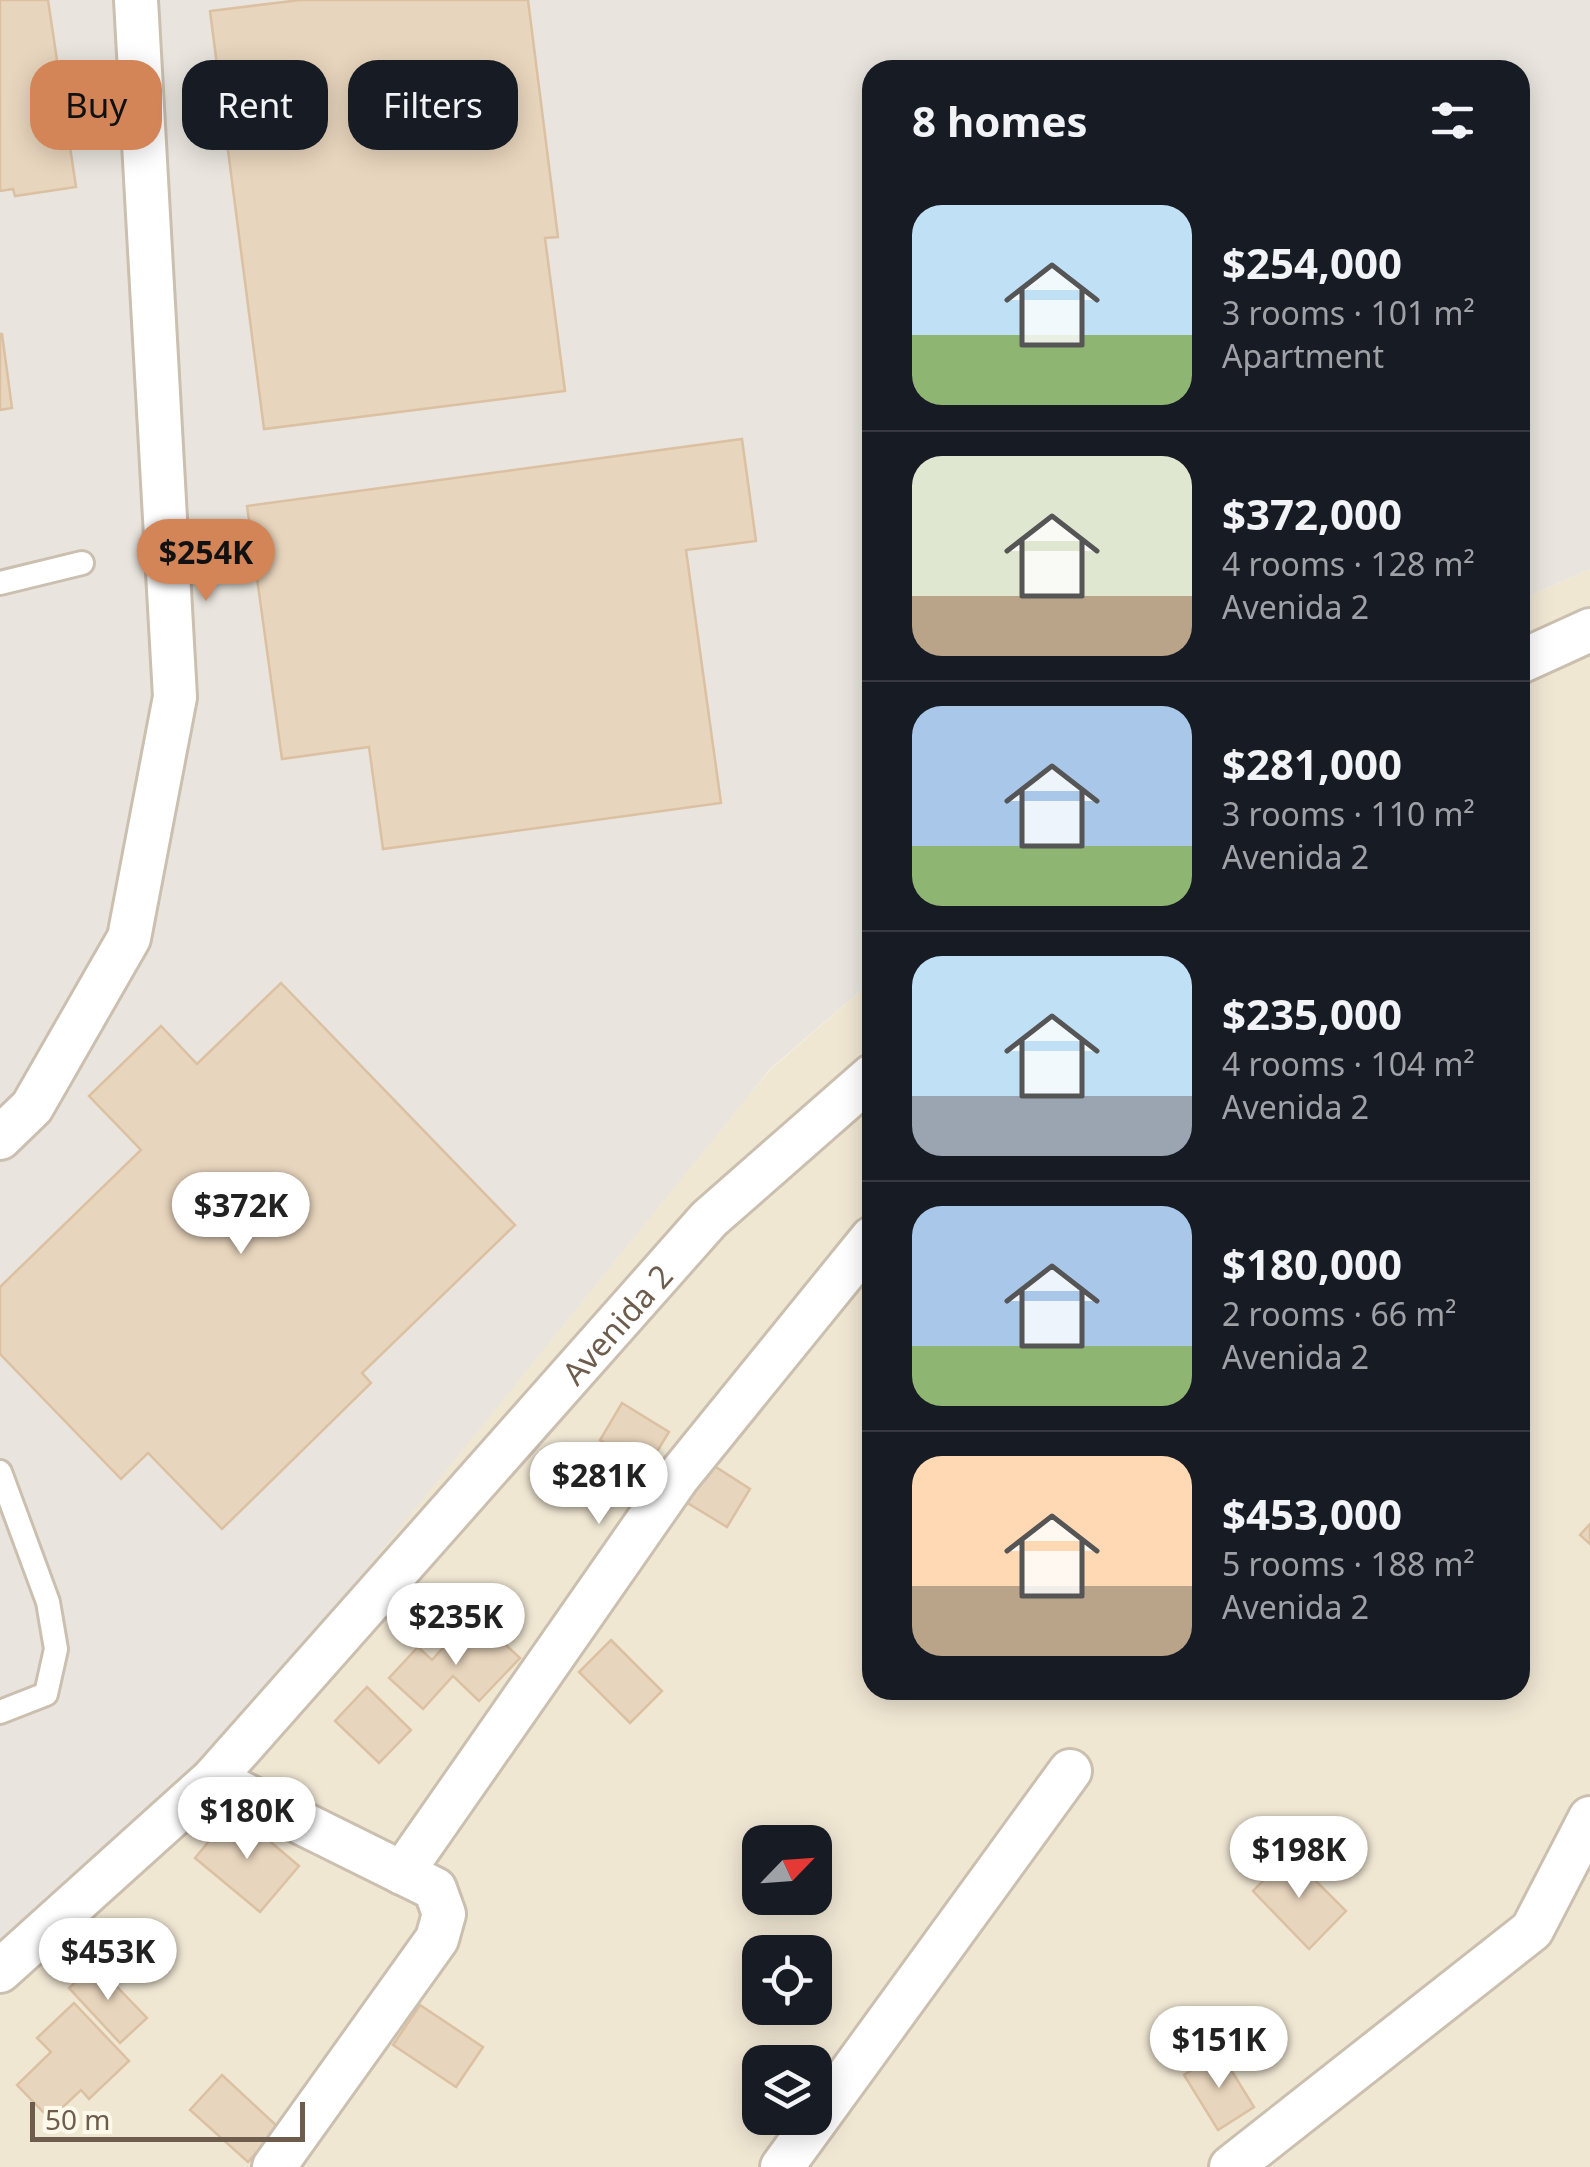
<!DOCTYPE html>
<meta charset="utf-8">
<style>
:root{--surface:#171b24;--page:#242831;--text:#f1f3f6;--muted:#9ea1a6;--line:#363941;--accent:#d48558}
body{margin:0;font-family:"Noto Sans",sans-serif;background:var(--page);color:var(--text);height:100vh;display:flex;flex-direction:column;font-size:38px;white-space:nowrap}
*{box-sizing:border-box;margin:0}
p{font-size:32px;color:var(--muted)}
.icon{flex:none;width:55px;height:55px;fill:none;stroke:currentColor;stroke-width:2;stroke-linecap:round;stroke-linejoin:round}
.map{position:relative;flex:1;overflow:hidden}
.details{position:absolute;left:862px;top:60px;width:668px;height:1640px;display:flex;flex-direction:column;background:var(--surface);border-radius:30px;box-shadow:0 5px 25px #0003}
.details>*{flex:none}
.hud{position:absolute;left:30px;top:60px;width:682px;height:90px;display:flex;gap:20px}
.needle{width:65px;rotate:65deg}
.tools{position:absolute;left:742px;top:1825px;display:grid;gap:20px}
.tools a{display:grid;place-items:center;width:90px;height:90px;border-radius:20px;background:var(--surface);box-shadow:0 5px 25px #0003;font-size:50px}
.scale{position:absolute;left:30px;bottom:25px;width:275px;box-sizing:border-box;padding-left:10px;border:5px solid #6e5d4d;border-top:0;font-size:28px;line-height:35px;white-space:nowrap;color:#6e5d4d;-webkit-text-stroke:8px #fcf8ea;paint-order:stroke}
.price{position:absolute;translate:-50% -85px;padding:0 22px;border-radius:35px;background:#fff;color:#222;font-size:32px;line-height:65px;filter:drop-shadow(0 2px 5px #0008)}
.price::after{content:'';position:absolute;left:50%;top:60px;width:30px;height:22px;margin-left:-15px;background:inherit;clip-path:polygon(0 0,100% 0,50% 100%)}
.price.on{background:var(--accent);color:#111}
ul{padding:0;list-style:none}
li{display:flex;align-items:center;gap:30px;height:250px;padding:0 50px}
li+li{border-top:2px solid var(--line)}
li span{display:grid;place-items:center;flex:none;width:280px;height:200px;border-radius:30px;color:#555}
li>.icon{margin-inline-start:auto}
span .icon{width:120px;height:120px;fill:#fffc;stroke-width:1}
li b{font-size:42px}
h2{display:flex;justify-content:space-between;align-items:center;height:120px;padding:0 50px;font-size:42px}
.chip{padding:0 35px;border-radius:30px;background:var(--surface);box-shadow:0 5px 25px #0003;font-size:35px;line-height:90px}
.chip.on{background:var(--accent);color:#111}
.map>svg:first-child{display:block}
.residential{fill:#f0e7d3;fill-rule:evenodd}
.industrial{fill:#e9e5de}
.building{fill:#e8d5bd;stroke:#dbc0a2;stroke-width:2.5}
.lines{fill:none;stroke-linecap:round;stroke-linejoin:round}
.service-casing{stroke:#cbbfaf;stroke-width:28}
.minor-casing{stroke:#cbbfaf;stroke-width:48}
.service{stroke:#fff;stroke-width:22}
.minor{stroke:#fff;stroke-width:42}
.labels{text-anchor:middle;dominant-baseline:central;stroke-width:8;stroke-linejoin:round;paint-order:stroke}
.street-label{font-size:32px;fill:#6e5d4d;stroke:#fcf8ea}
</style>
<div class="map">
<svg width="1590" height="2167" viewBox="0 0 1590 2167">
<rect width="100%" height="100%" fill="#f9f4e4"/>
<path class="residential" d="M1590 569V2167H0V1976L771 1069 872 981V1690H1520V600ZM760 1842H815V1898H760ZM760 1952H815V2008H760ZM760 2062H815V2118H760Z"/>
<polygon class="industrial" points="0,0 1590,0 1590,569 1520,600 1520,70 872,70 872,981 770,1069 144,1845 0,1976"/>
<g class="building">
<polygon points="0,0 48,0 76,187 15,196 13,189 0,191"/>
<polygon points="300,0 528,0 558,237 545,238 565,391 264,429 210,11"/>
<polygon points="0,334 2,334 12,408 0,410"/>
<polygon points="742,439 756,541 686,550 721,803 383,849 369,747 282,759 247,506"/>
<polygon points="281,983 515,1225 362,1373 371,1383 222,1529 148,1453 121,1479 0,1354 0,1287 141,1150 89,1096 161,1026 197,1064"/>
<polygon points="622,1403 669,1432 647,1468 600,1440"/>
<polygon points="705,1460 750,1489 727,1527 681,1499"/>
<polygon points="1590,1524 1590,1544 1580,1535"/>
<polygon points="482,1623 520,1658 479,1701 453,1676 423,1709 389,1678 418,1647 432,1660 448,1642 457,1650"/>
<polygon points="611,1640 662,1691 630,1723 579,1672"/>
<polygon points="367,1687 411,1730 379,1763 335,1721"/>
<polygon points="234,1811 299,1866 260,1912 195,1858"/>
<polygon points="1289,1854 1346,1911 1309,1949 1253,1891"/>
<polygon points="95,1964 147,2018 120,2043 69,1988"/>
<polygon points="74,2003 129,2061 89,2099 81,2090 50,2119 17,2085 51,2052 37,2038"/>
<polygon points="420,2005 483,2047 456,2087 393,2045"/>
<polygon points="1220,2052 1254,2107 1218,2130 1184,2075"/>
<polygon points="222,2075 279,2128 248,2162 190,2110"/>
</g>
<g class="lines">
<defs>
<g id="service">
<polyline points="0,583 82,563"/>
<polyline points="0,1472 48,1602 56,1649 46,1694 0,1712"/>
</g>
<g id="minor">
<polyline points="1520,662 1590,630"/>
<polyline points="0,1138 32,1107 129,938 175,697 136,0"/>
<polyline points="213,1779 435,1889 444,1914 437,1939 274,2167"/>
<polyline points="402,1873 678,1477 872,1238"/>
<path id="s1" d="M0 1971 213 1779 709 1219 872 1076"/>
<polyline points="782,2167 1070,1771"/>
<polyline points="1231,2167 1532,1930 1590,1818"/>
</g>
</defs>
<use href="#service" class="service-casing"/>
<use href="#minor" class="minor-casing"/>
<use href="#service" class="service"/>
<use href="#minor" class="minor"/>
</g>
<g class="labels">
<g class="street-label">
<text stroke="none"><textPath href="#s1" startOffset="895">Avenida 2</textPath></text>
</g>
</g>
</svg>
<div class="tools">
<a><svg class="needle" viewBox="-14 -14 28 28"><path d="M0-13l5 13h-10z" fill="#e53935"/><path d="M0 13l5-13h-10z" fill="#9ea1a6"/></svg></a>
<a><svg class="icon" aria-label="locate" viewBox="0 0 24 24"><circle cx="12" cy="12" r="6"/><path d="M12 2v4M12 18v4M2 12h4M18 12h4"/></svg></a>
<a><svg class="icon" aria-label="layers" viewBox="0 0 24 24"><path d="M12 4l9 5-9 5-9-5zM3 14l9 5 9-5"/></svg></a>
</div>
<div class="scale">50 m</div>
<b class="price on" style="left:206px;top:604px">$254K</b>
<b class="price" style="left:241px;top:1257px">$372K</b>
<b class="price" style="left:599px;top:1527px">$281K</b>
<b class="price" style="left:456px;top:1668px">$235K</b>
<b class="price" style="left:247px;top:1862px">$180K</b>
<b class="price" style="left:1299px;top:1901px">$198K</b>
<b class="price" style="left:108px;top:2003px">$453K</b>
<b class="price" style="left:1219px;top:2091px">$151K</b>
<div class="hud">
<a class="chip on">Buy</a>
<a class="chip">Rent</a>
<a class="chip">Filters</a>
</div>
<section class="details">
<h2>8 homes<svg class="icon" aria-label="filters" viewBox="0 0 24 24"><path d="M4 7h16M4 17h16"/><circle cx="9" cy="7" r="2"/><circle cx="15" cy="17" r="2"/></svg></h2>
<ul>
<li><span style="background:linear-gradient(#bfe0f5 65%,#8fb573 0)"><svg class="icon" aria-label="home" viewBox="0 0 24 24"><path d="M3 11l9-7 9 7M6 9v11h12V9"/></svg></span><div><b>$254,000</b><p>3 rooms · 101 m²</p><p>Apartment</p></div></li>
<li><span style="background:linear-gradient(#dfe7d0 70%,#b9a48a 0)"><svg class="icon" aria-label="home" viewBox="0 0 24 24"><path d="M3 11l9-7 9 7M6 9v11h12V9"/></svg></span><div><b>$372,000</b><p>4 rooms · 128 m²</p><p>Avenida 2</p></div></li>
<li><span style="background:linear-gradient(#a9c7e8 70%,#8fb573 0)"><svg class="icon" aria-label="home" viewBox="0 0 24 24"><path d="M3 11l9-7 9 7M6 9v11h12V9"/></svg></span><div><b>$281,000</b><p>3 rooms · 110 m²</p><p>Avenida 2</p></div></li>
<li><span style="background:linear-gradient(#bfe0f5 70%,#9aa5b1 0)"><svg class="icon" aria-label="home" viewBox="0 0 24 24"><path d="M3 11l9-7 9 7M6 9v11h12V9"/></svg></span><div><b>$235,000</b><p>4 rooms · 104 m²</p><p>Avenida 2</p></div></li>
<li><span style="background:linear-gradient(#a9c7e8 70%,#8fb573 0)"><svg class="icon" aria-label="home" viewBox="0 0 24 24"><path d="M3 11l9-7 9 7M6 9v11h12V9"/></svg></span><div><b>$180,000</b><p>2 rooms · 66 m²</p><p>Avenida 2</p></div></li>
<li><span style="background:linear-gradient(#ffd9b3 65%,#b9a48a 0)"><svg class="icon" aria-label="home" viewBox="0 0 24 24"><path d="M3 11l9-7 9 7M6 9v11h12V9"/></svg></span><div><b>$453,000</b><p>5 rooms · 188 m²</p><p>Avenida 2</p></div></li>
</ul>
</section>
</div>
